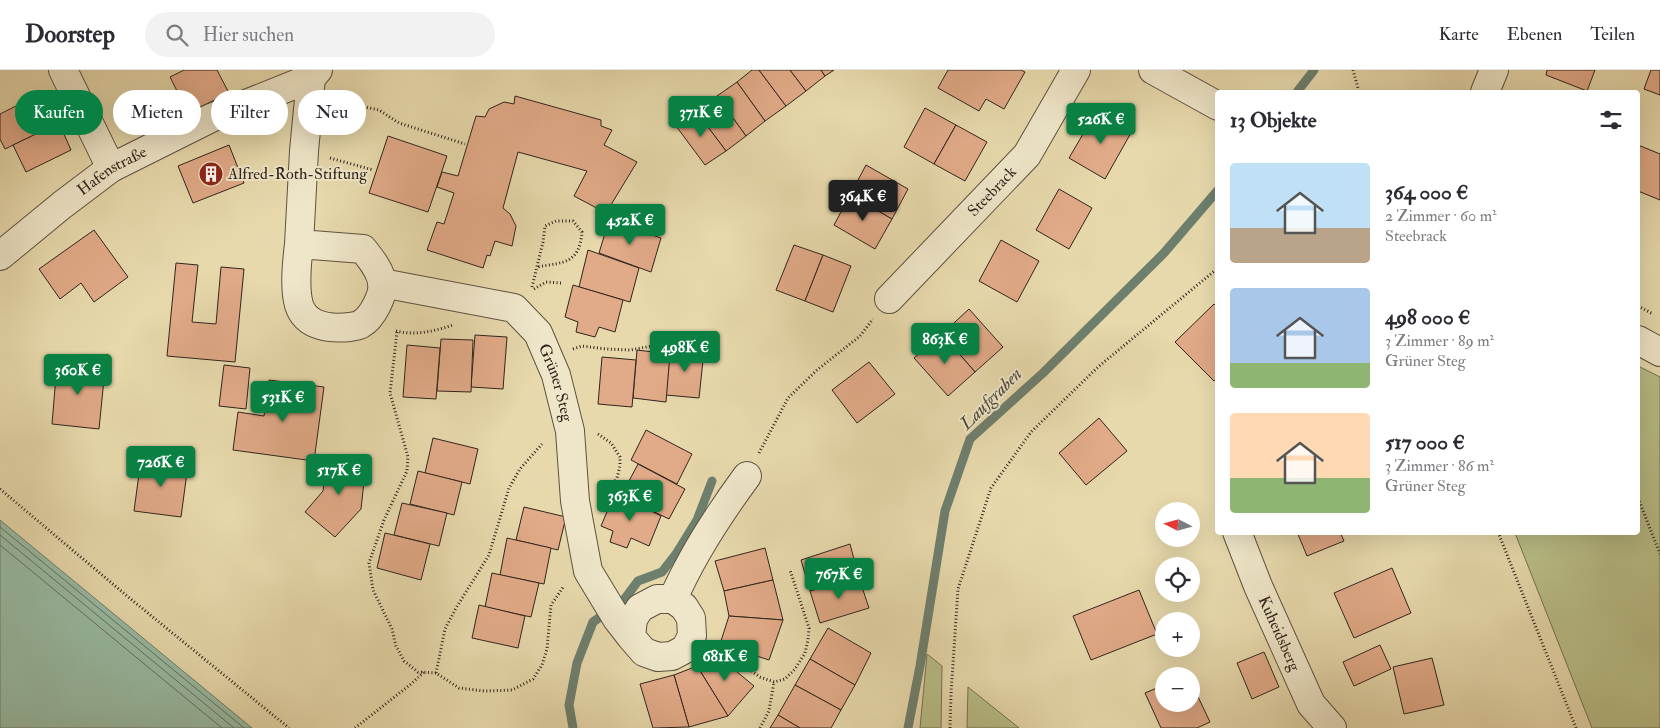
<!DOCTYPE html>
<html lang="de">
<meta charset="utf-8">
<style>
:root{--surface:#fff;--page:#f2f2f3;--text:#2b2b33;--muted:#7c7c81;--line:#e1e1e2;--accent:#0b8043}
body{margin:0;font-family:"IM FELL Double Pica",serif;background:var(--page);color:var(--text);height:100vh;display:flex;flex-direction:column;font-size:19px;white-space:nowrap}
*{box-sizing:border-box;margin:0}
p{font-size:16px;color:var(--muted)}
.icon{flex:none;width:28px;height:28px;fill:none;stroke:currentColor;stroke-width:2;stroke-linecap:round;stroke-linejoin:round}
.map{position:relative;flex:1;overflow:hidden}
.panel{position:absolute;left:1215px;top:20px;width:425px;height:445px;display:flex;flex-direction:column;background:var(--surface);border-radius:5px;box-shadow:0 5px 20px #0002}
.panel>*{flex:none}
.banner{position:absolute;left:15px;top:20px;width:475px;height:45px;display:flex;gap:10px}
.needle{width:32px;rotate:276deg}
.tools{position:absolute;left:1155px;top:432px;display:grid;gap:10px}
.tools a{display:grid;place-items:center;width:45px;height:45px;border-radius:50%;background:var(--surface);box-shadow:0 5px 20px #0002;font-size:25px}
.price{position:absolute;translate:-50% -42px;padding:0 11px;border-radius:5px;background:var(--accent);color:#fff;font-size:16px;line-height:32px;filter:drop-shadow(0 1px 2px #0008)}
.price::after{content:'';position:absolute;left:50%;top:30px;width:15px;height:11px;margin-left:-8px;background:inherit;clip-path:polygon(0 0,100% 0,50% 100%)}
.price.current{background:#222;color:#fff}
ul{padding:0;list-style:none}
li{display:flex;align-items:center;gap:15px;height:125px;padding:0 15px}
li span{display:grid;place-items:center;flex:none;width:140px;height:100px;border-radius:5px;color:#555}
li>.icon{margin-inline-start:auto}
span .icon{width:60px;height:60px;fill:#fffc;stroke-width:1}
li b{font-size:21px}
h2{display:flex;justify-content:space-between;align-items:center;height:60px;padding:0 15px;font-size:21px}
.tag{padding:0 18px;border-radius:22px;background:var(--surface);box-shadow:0 5px 20px #0002;font-size:18px;line-height:45px}
.tag.current{background:var(--accent);color:#fff}
header{display:flex;align-items:center;gap:30px;box-sizing:border-box;height:70px;padding:0 25px;background:var(--surface);border-bottom:1px solid var(--line)}
header strong{font-size:24px}
nav{display:flex;gap:28px;margin-inline-start:auto;font-size:18px}
.search{width:350px;height:45px;background:var(--page);display:flex;align-items:center;gap:12px;box-sizing:border-box;padding:0 18px;border-radius:28px;color:var(--muted);font-size:19px}
.map>svg:first-child{display:block}
.green{fill:#b9be87;stroke:#747252}
.water{fill:#98bba4;stroke:#6e7f6e}
.lines{fill:none;stroke-linecap:round;stroke-linejoin:round}
.shore{stroke:#647060;stroke-width:1}
.stream{stroke:#6e7f6e;stroke-width:9}
.building{fill:#e1aa88;stroke:#30251c}
.minor-casing{stroke:#5e5240;stroke-width:30}
.path{stroke:#30251c;stroke-width:3;stroke-dasharray:1 2.5;stroke-linecap:butt}
.minor{stroke:#efe6c9;stroke-width:28}
.labels{text-anchor:middle;dominant-baseline:central;stroke-width:4;stroke-linejoin:round;paint-order:stroke}
.street-label{font-size:16px;fill:#30251c;stroke:#efe6c9}
.poi-label{font-size:16px;fill:#30251c;stroke:#efe6c9;text-anchor:start}
.water-label{font-size:18px;font-style:italic;fill:#4a4a3e;stroke:#efe6c9}
</style>
<header>
<strong>Doorstep</strong>
<div class="search"><svg class="icon" aria-label="search" viewBox="0 0 24 24"><circle cx="10" cy="10" r="6"/><path d="M15 15l6 6"/></svg>Hier suchen</div>
<nav><a>Karte</a><a>Ebenen</a><a>Teilen</a></nav>
</header>
<div class="map">
<svg width="1660" height="658" viewBox="0 0 1660 658">
<rect width="100%" height="100%" fill="#e7d9ac"/>
<filter id="stains"><feTurbulence type="fractalNoise" baseFrequency=".004" numOctaves="4"/><feColorMatrix values="0 0 0 0 .2 0 0 0 0 .09 0 0 0 0 .02 0 0 0 .5 -.17"/></filter>
<radialGradient id="worn" r=".72"><stop offset=".6" stop-color="#630" stop-opacity="0"/><stop offset="1" stop-color="#630" stop-opacity=".3"/></radialGradient>
<g class="green">
<polygon points="1638,296 1660,307 1660,658 1592,658 1515,463 1638,462"/>
<polygon points="927,584 942,596 941,658 920,658"/>
<polygon points="968,617 1019,658 967,658"/>
</g>
<polygon class="water" points="0,450 252,658 0,658"/>
<g class="lines">
<g class="shore">
<polyline points="0,457 244,658"/>
<polyline points="0,465 234,658"/>
<polyline points="0,475 222,658"/>
</g>
<g class="stream">
<polyline points="1297,22 1314,0"/>
<polyline points="573,658 569,635 577,593 593,552 623,531 638,511 662,502 676,484 697,450 712,411"/>
<polyline points="908,658 920,596 945,441 970,369 1043,303 1164,183 1218,120"/>
</g>
</g>
<g class="building">
<polygon points="184,0 217,0 229,23 188,43 170,7"/>
<polygon points="752,0 759,0 786,36 765,51 737,12"/>
<polygon points="759,0 790,0 806,21 786,36"/>
<polygon points="790,0 821,0 825,6 806,21"/>
<polygon points="821,0 834,0 825,6"/>
<polygon points="948,0 1021,0 1025,2 1004,39 986,29 979,41 938,18"/>
<polygon points="1547,0 1595,0 1587,21 1546,5"/>
<polygon points="1651,0 1660,0 1660,25 1644,19"/>
<polygon points="737,12 765,51 746,66 717,26"/>
<polygon points="515,26 601,50 601,56 612,60 604,75 637,92 606,143 574,126 587,101 518,82 503,138 510,144 516,156 512,176 495,171 490,186 487,185 483,198 427,180 437,152 444,154 454,123 437,117 442,102 458,106 476,46 485,47 489,39 504,32 514,34"/>
<polygon points="717,26 746,66 726,81 696,41"/>
<polygon points="47,29 59,53 5,79 0,69 0,44 24,32 27,39"/>
<polygon points="925,38 956,55 934,94 904,77"/>
<polygon points="1097,40 1132,61 1105,109 1069,88"/>
<polygon points="696,41 726,81 705,95 676,56"/>
<polygon points="59,53 71,80 26,102 13,75"/>
<polygon points="956,55 987,72 965,111 934,94"/>
<polygon points="388,66 447,86 428,142 369,123"/>
<polygon points="229,75 244,113 193,133 178,96"/>
<polygon points="1638,75 1660,84 1660,130 1638,121"/>
<polygon points="866,95 908,119 892,149 850,125"/>
<polygon points="1059,119 1092,138 1069,179 1036,160"/>
<polygon points="850,125 892,149 875,179 834,155"/>
<polygon points="609,150 661,168 651,202 599,183"/>
<polygon points="94,160 128,207 94,232 81,213 60,229 39,199"/>
<polygon points="1001,170 1039,191 1017,232 979,211"/>
<polygon points="794,175 823,185 805,231 776,220"/>
<polygon points="588,180 639,198 630,232 579,217"/>
<polygon points="823,185 851,196 833,242 805,231"/>
<polygon points="176,193 198,195 192,252 216,254 221,197 244,199 235,292 167,286"/>
<polygon points="573,215 623,230 615,262 599,257 595,267 576,262 578,252 565,247"/>
<polygon points="1214,234 1218,237 1218,308 1214,311 1175,272"/>
<polygon points="969,239 1003,277 975,302 942,264"/>
<polygon points="942,264 975,302 948,326 914,288"/>
<polygon points="475,265 507,267 503,319 471,317"/>
<polygon points="441,269 473,270 471,322 437,321"/>
<polygon points="407,275 440,278 436,329 403,327"/>
<polygon points="670,278 704,281 699,328 666,325"/>
<polygon points="637,280 670,284 666,332 633,328"/>
<polygon points="602,287 636,290 632,337 598,334"/>
<polygon points="869,292 895,324 857,353 832,320"/>
<polygon points="57,294 105,299 99,359 52,354"/>
<polygon points="224,295 250,298 246,339 219,336"/>
<polygon points="269,310 324,317 314,391 233,380 238,342 264,346"/>
<polygon points="1099,348 1127,381 1086,415 1059,383"/>
<polygon points="646,360 692,384 677,414 631,390"/>
<polygon points="433,368 478,379 470,414 425,403"/>
<polygon points="141,389 188,395 181,447 134,441"/>
<polygon points="327,389 366,394 361,439 335,467 305,442 323,421"/>
<polygon points="638,394 685,419 669,449 621,426"/>
<polygon points="418,401 462,412 454,445 410,434"/>
<polygon points="615,423 661,446 649,476 631,468 627,478 610,472 613,461 601,456"/>
<polygon points="402,433 447,443 439,476 394,465"/>
<polygon points="524,437 566,447 558,480 516,470"/>
<polygon points="1297,462 1340,462 1344,471 1307,486"/>
<polygon points="385,463 430,474 421,510 377,498"/>
<polygon points="507,468 551,478 544,514 500,505"/>
<polygon points="850,474 859,508 810,521 801,490"/>
<polygon points="765,478 773,510 724,521 715,491"/>
<polygon points="1392,498 1411,543 1354,568 1334,523"/>
<polygon points="492,503 539,513 531,547 485,537"/>
<polygon points="859,508 869,538 820,553 810,521"/>
<polygon points="773,510 783,550 729,546 724,521"/>
<polygon points="1139,520 1157,564 1091,590 1073,546"/>
<polygon points="479,535 525,546 518,578 472,568"/>
<polygon points="729,546 783,550 769,590 720,574"/>
<polygon points="828,558 871,583 855,615 810,589"/>
<polygon points="1380,575 1391,599 1354,616 1343,592"/>
<polygon points="713,582 754,616 728,646 697,596"/>
<polygon points="1264,582 1279,617 1252,629 1237,593"/>
<polygon points="1432,588 1444,635 1404,644 1393,597"/>
<polygon points="810,589 855,615 841,640 795,615"/>
<polygon points="697,596 728,646 689,657 674,605"/>
<polygon points="674,605 689,657 653,658 640,614"/>
<polygon points="1191,612 1210,652 1197,658 1161,658 1145,623 1164,615 1164,634 1191,634"/>
<polygon points="795,615 841,640 831,658 800,658 778,645"/>
<polygon points="778,645 800,658 770,658"/>
</g>
<g class="lines">
<defs>
<g id="minor">
<polyline points="63,0 111,98"/>
<polyline points="1153,0 1218,36"/>
<polyline points="1485,22 1494,0"/>
<path d="M299 174C297 191 294 218 299 235 306 257 331 259 350 257 354 256 358 256 361 254 372 248 385 224 382 211 379 199 371 189 363 179L299 174 304 81 311 8"/>
<path id="s1" d="M0 186 62 135 111 98 211 48 311 8 318 0"/>
<path id="s2" d="M382 213 514 238 538 263 556 305 570 361 575 431 588 501 617 549 631 567 644 582 658 587 672 586 685 579 692 566 691 548 684 537 673 529H657L640 538 633 549 631 567"/>
<path id="s3" d="M889 229 1027 85 1076 0"/>
<polyline points="1638,270 1660,282"/>
<path id="s4" d="M1237 462 1258 516 1311 634 1332 658"/>
<path d="M673 529C692 485 719 444 747 406"/>
</g>
</defs>
<use href="#minor" class="minor-casing"/>
<g class="path">
<polyline points="1353,0 1359,22"/>
<polyline points="336,31 379,40 399,53 465,74"/>
<polyline points="330,88 373,100"/>
<path d="M532 217 543 172 545 156 556 151H573L582 162C579 194 565 192 537 197"/>
<polyline points="534,219 546,212 561,213"/>
<polyline points="1638,236 1653,244"/>
<path d="M396 261C415 266 435 261 453 255"/>
<polyline points="397,262 390,323 408,387 407,401 384,450 369,493 373,520 392,559 396,576 404,591 418,602 436,603 459,618 484,621 512,620 533,609 542,595 547,579 551,535 564,516"/>
<polyline points="573,279 582,276 606,279 630,280 652,276 684,278"/>
<polyline points="598,364 611,373 620,387 620,396 617,408 610,419 605,434"/>
<polyline points="759,383 788,328 817,300 860,266 873,249"/>
<polyline points="0,419 127,526 289,658"/>
<polyline points="1638,428 1660,484"/>
<polyline points="1498,462 1576,658"/>
<polyline points="715,580 737,591 760,607 774,612 785,609 795,599 805,583 808,570 809,558 790,500"/>
<polyline points="436,603 445,559 456,538 489,485 509,418 520,399 542,374"/>
<polyline points="355,658 411,614 424,602"/>
<polyline points="760,658 769,641 774,612"/>
<polyline points="950,658 951,624 958,519 991,418 1031,362 1098,297 1218,198"/>
</g>
<use href="#minor" class="minor"/>
</g>
<defs>
<symbol id="building-disc" viewBox="-11 -11 22 22"><circle r="9.5" fill="#8f2418" stroke="#efe6c9"/><path d="M-4-6H4V6H1V3H-1V6H-4ZM-2.5-4.3h1.7v1.8h-1.7ZM.8-4.3h1.7v1.8H.8ZM-2.5-1h1.7V.8h-1.7ZM.8-1h1.7V.8H.8Z" fill="#fff"/></symbol>
</defs>
<g fill-rule="evenodd">
<use href="#building-disc" x="197" y="90" width="28" height="28"/>
</g>
<g class="labels">
<g class="street-label">
<text stroke="none"><textPath href="#s1" startOffset="141">Hafenstraße</textPath></text>
<text stroke="none"><textPath href="#s3" startOffset="149">Steebrack</textPath></text>
<text stroke="none"><textPath href="#s2" startOffset="222">Grüner Steg</textPath></text>
<text stroke="none"><textPath href="#s4" startOffset="110">Kuheidsberg</textPath></text>
</g>
<g class="poi-label">
<text x="228" y="104">Alfred-Roth-Stiftung</text>
</g>
<g class="water-label">
<text transform="translate(991 329) rotate(-45)">Laufgraben</text>
</g>
</g>
<rect width="100%" height="100%" filter="url(#stains)"/>
<rect width="100%" height="100%" fill="url(#worn)"/>
</svg>
<div class="tools">
<a><svg class="needle" viewBox="-14 -14 28 28"><path d="M0-13l5 13h-10z" fill="#e53935"/><path d="M0 13l5-13h-10z" fill="#7c7c81"/></svg></a>
<a><svg class="icon" aria-label="locate" viewBox="0 0 24 24"><circle cx="12" cy="12" r="6"/><path d="M12 2v4M12 18v4M2 12h4M18 12h4"/></svg></a>
<a>+</a>
<a>−</a>
</div>
<b class="price" style="left:701px;top:68px">371K €</b>
<b class="price" style="left:1101px;top:75px">526K €</b>
<b class="price current" style="left:863px;top:152px">364K €</b>
<b class="price" style="left:630px;top:176px">452K €</b>
<b class="price" style="left:945px;top:295px">863K €</b>
<b class="price" style="left:685px;top:303px">498K €</b>
<b class="price" style="left:78px;top:326px">360K €</b>
<b class="price" style="left:283px;top:353px">531K €</b>
<b class="price" style="left:161px;top:418px">726K €</b>
<b class="price" style="left:339px;top:426px">517K €</b>
<b class="price" style="left:630px;top:452px">363K €</b>
<b class="price" style="left:839px;top:530px">767K €</b>
<b class="price" style="left:725px;top:612px">681K €</b>
<div class="banner">
<a class="tag current">Kaufen</a>
<a class="tag">Mieten</a>
<a class="tag">Filter</a>
<a class="tag">Neu</a>
</div>
<section class="panel">
<h2>13 Objekte<svg class="icon" aria-label="filters" viewBox="0 0 24 24"><path d="M4 7h16M4 17h16"/><circle cx="9" cy="7" r="2"/><circle cx="15" cy="17" r="2"/></svg></h2>
<ul>
<li><span style="background:linear-gradient(#bfe0f5 65%,#b9a48a 0)"><svg class="icon" aria-label="home" viewBox="0 0 24 24"><path d="M3 11l9-7 9 7M6 9v11h12V9"/></svg></span><div><b>364 000 €</b><p>2 Zimmer · 60 m²</p><p>Steebrack</p></div></li>
<li><span style="background:linear-gradient(#a9c7e8 75%,#8fb573 0)"><svg class="icon" aria-label="home" viewBox="0 0 24 24"><path d="M3 11l9-7 9 7M6 9v11h12V9"/></svg></span><div><b>498 000 €</b><p>3 Zimmer · 89 m²</p><p>Grüner Steg</p></div></li>
<li><span style="background:linear-gradient(#ffd9b3 65%,#8fb573 0)"><svg class="icon" aria-label="home" viewBox="0 0 24 24"><path d="M3 11l9-7 9 7M6 9v11h12V9"/></svg></span><div><b>517 000 €</b><p>3 Zimmer · 86 m²</p><p>Grüner Steg</p></div></li>
</ul>
</section>
</div>
